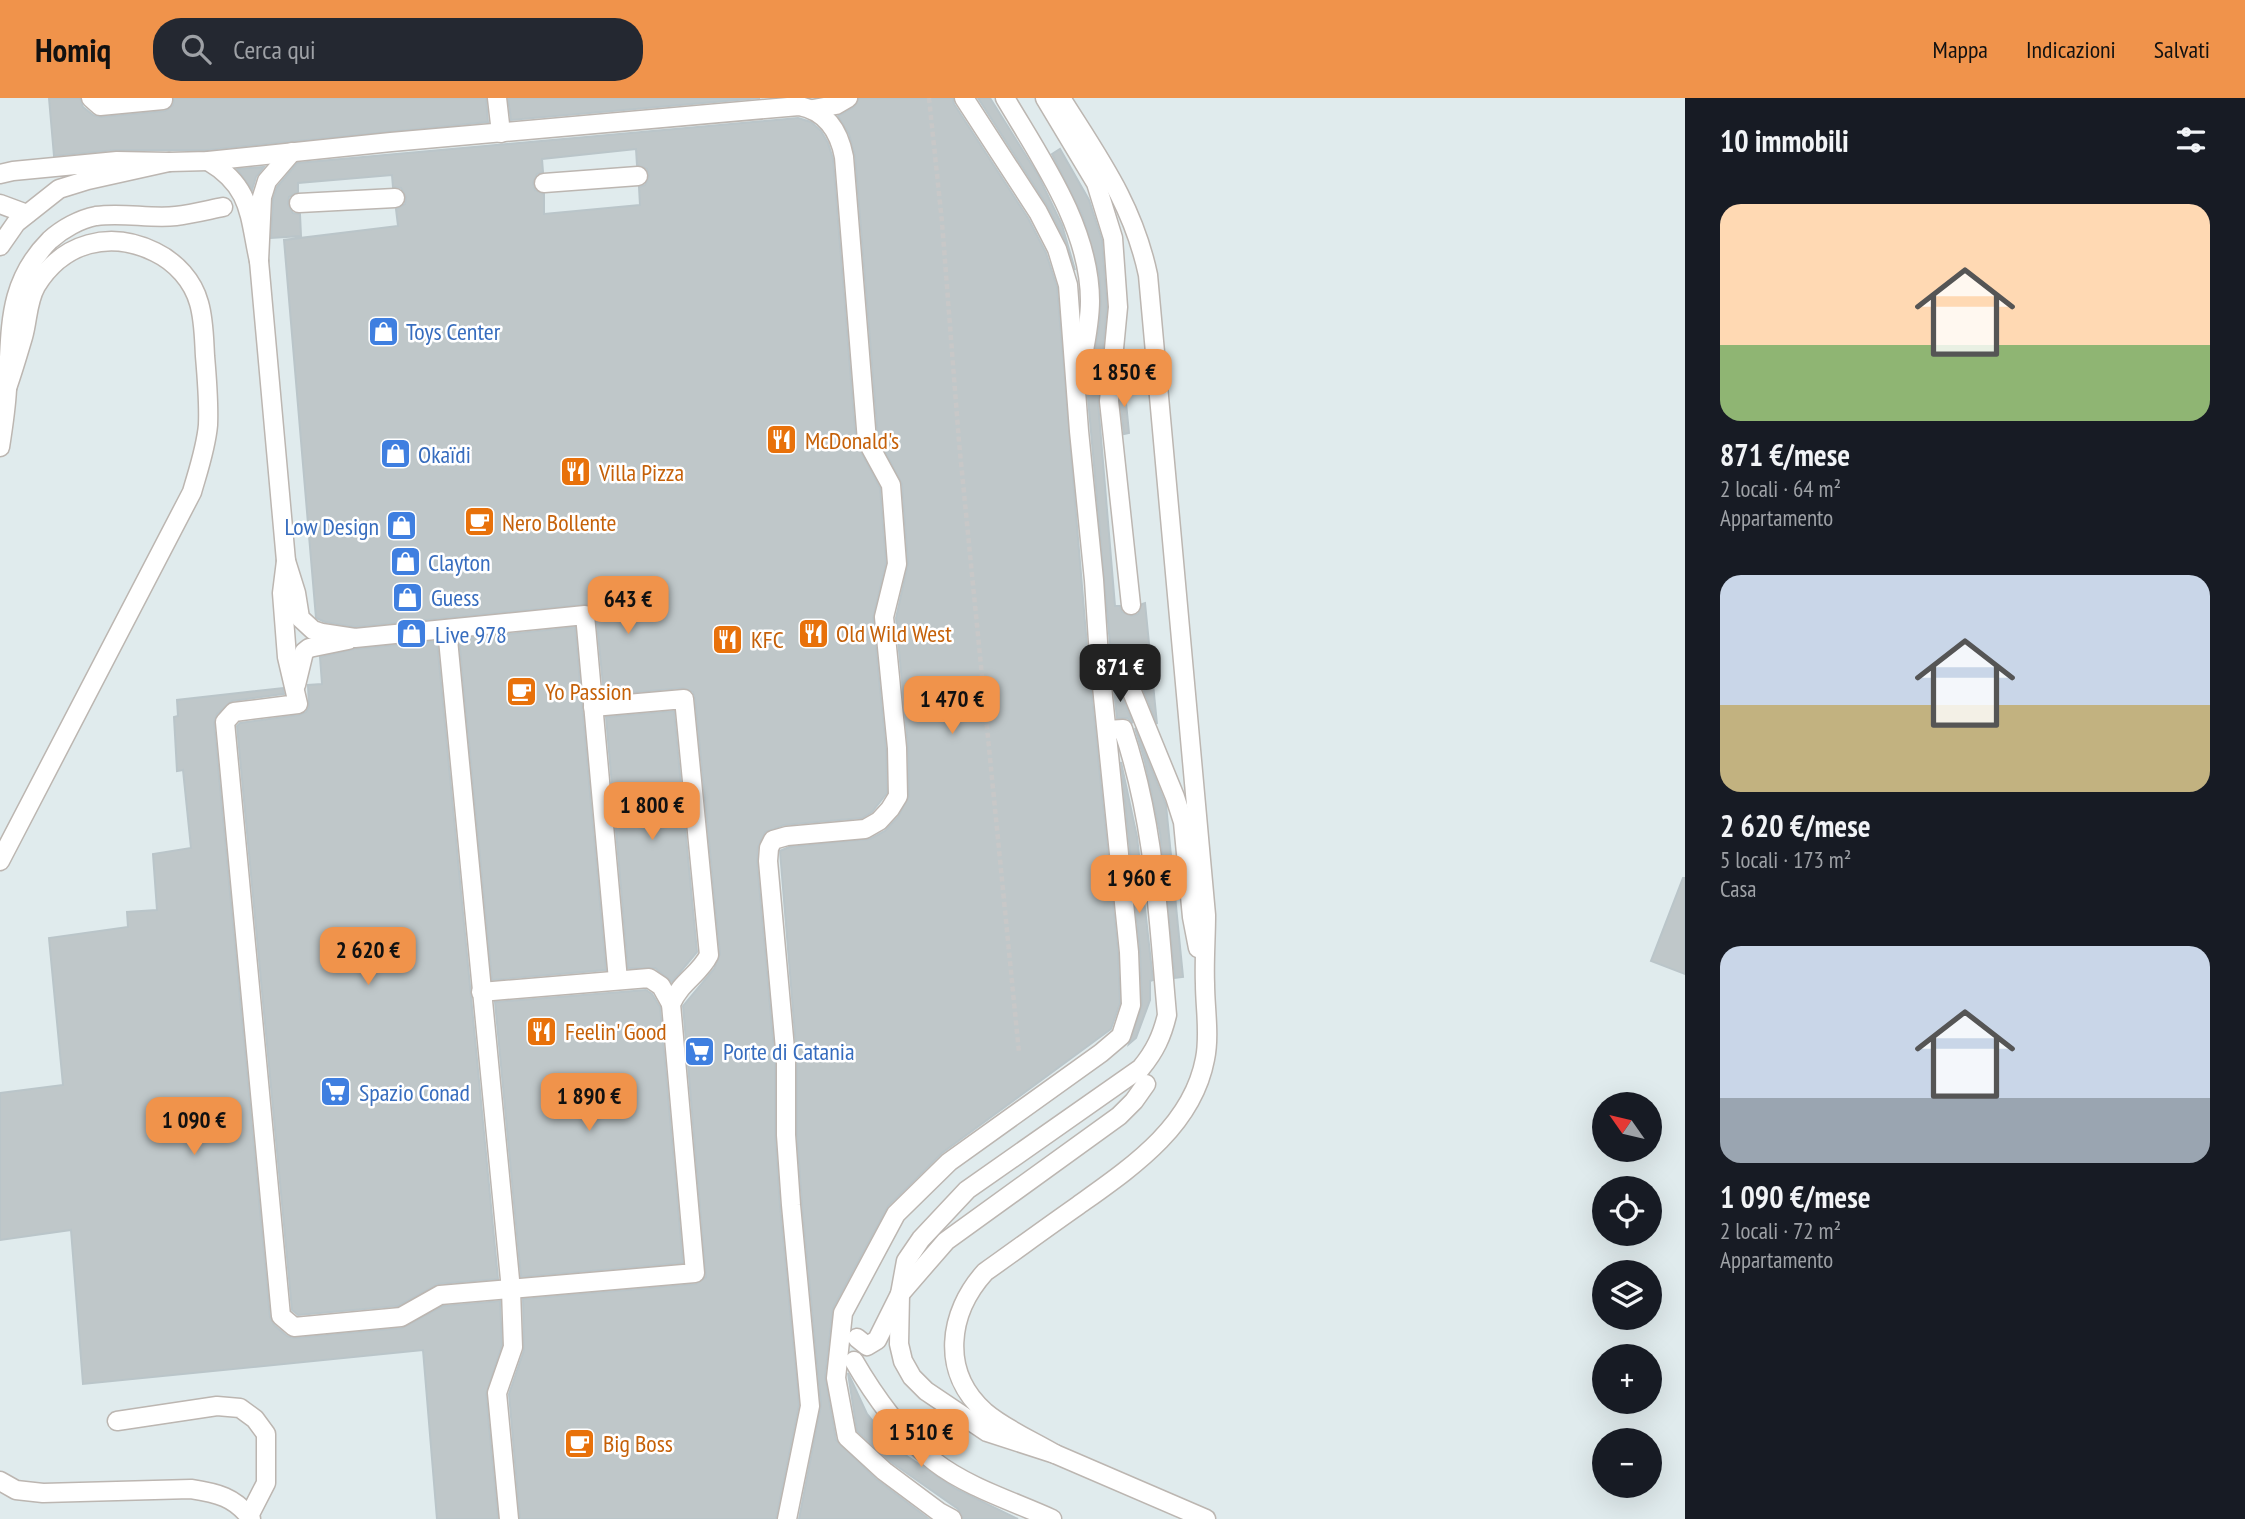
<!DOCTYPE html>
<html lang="it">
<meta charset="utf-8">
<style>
:root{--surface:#171b24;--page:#242831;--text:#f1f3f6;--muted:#9ea1a6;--accent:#f0934b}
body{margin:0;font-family:"PT Sans Narrow",sans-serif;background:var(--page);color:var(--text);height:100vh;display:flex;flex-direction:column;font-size:26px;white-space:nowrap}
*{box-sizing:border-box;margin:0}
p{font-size:23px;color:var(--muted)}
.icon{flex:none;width:38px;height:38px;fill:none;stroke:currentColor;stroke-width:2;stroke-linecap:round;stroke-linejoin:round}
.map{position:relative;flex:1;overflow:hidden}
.drawer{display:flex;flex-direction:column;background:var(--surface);width:560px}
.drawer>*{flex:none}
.needle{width:46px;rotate:304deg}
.fabs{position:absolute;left:1592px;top:994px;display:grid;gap:14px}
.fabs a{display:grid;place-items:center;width:70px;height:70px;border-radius:50%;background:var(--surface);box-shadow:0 7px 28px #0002;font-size:35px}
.price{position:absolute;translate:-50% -60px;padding:0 16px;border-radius:14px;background:var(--accent);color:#111;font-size:23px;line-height:46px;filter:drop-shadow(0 2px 4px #0008)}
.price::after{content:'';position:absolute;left:50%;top:42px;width:21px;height:16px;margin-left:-10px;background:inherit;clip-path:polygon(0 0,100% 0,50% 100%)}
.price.on{background:#222;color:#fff}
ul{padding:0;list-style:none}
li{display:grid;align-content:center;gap:14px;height:371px;padding:0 35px}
li span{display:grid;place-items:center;height:217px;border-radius:21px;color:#555}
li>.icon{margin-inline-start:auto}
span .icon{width:126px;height:126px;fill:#fffc;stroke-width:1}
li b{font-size:30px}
h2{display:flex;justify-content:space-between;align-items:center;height:84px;padding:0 35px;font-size:30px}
header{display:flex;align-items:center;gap:42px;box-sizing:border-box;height:98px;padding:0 35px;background:var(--accent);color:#111}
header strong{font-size:33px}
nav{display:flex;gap:38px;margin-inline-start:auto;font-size:24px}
.search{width:490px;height:63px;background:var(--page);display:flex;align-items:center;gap:18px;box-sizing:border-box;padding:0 24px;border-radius:28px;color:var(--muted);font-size:26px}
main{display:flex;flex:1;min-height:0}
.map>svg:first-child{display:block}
.building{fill:#bfc7c9;stroke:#bac5c9;stroke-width:2;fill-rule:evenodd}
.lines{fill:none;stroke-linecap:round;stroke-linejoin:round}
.lane-casing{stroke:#bcb6b1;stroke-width:21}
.path{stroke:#c8c8c8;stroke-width:4.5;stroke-dasharray:5 3.5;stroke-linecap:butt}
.lane{stroke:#fff;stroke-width:18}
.labels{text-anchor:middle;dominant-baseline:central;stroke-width:5;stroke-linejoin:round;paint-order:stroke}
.shop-label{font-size:24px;fill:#366cbe;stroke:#fff;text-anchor:start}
.food-label{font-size:24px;fill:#c56008;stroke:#fff;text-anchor:start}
</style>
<header>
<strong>Homiq</strong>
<div class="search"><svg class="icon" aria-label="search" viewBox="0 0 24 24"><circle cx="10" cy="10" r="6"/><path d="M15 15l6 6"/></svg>Cerca qui</div>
<nav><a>Mappa</a><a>Indicazioni</a><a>Salvati</a></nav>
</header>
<main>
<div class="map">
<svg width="1685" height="1421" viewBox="0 0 1685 1421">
<rect width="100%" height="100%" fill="#e0ebed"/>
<g class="building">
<polygon points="49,0 80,0 83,9 93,17 101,19 165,13 173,7 174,0 486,0 488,24 207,52 116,52 54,58"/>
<polygon points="508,0 760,0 511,22"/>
<polygon points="859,0 953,0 954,6 1028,120 1046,155 1057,189 1088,560 1118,855 1120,905 1111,931 942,1055 888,1108 833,1210 825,1279 836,1342 876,1381 929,1421 799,1421 821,1307 802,1106 797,1037 797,961 780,753 789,749 870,741 885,733 898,719 909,698 908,649 896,520 908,466 902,386 878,340 855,58 849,36 838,18 854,9"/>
<polygon points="978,0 990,0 1038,77 1062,127 1075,172 1067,146 1048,109"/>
<path d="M798 20 811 24 821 33 828 45 833 61 856 344 880 390 886 465 873 520 886 651 887 695 872 714 862 720 784 727 765 734 758 749 757 764 775 963V1037L780 1108 799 1307 776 1421H520L509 1296 524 1252 523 1201 696 1186 706 1179 683 908 714 871 720 856 695 600 693 594 683 590 604 597 596 516 589 506 355 529 325 524 316 520 284 142 398 128 396 111 405 106 406 99 401 90 393 89 392 77 298 85V94L289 99 288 106 293 115 300 116 301 138 271 140 273 101 277 89 297 65ZM636 51 637 67 647 71 649 78 645 87 639 89 640 107 544 116V96L535 92 533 85 537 76 543 74 542 61Z"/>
<polygon points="1060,51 1089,102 1102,142 1107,209 1098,304 1115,508 1120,508 1122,514 1132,518 1138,516 1142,506 1145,505 1157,626 1128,553 1122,547 1110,546 1086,278 1092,270 1099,229 1101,203 1099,175 1083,119 1052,56"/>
<polygon points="264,69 256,79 252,92 237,71"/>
<polygon points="1123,274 1129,335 1124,336 1120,303"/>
<polygon points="575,529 606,872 492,882 459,541"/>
<polygon points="437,543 498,1181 438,1186 398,1208 298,1217 292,1212 237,628 240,625 299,617 306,614 309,609 308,587 322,586 320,559 354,551"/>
<polygon points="1112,575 1133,625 1127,620 1117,620"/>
<polygon points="283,590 284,596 232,603 217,616 214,625 270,1219 274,1227 287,1238 295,1240 402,1230 443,1208 500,1203 502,1247 486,1296 498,1421 437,1421 423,1252 83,1286 71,1132 0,1142 0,995 63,987 49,840 128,829 127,814 157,812 153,756 191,750 183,672 177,673 174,619 178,618 177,602"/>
<polygon points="674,613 697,854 672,884 655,870 628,870 606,619"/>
<polygon points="1135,630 1166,707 1183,879 1175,880 1160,735 1145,664"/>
<polygon points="1121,664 1137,739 1153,882 1150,883 1150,902 1136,940 1129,946 1142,907 1140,853"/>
<polygon points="1683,780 1685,780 1685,876 1651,863"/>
<polygon points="646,892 652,896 660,909 683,1165 521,1179 495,904"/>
<polygon points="848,1275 867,1316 895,1350 956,1391 1018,1421 963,1421 958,1411 891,1364 857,1333"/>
</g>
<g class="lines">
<defs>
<g id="lane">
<polyline points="91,0 100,8 163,2"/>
<polyline points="497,0 501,35"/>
<path d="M1005 0C1041 61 1090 130 1090 203 1090 225 1085 247 1081 268"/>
<polyline points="1045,0 1096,85 1113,140 1118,209 1109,303 1131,507"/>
<polyline points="813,11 836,7 848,0"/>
<path d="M208 63C252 89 249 118 259 163L262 99 267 83 292 54"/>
<path d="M169 64 208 63 391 44 799 8C826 13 839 33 844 59L867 343 891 387 897 466 884 519 897 650 898 698 890 711 879 723 865 731 787 738 773 742 769 750 768 763 786 962V1037L791 1107 810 1308 787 1421"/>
<polyline points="0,76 13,73 117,63 169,64 88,82 59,91 16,125 0,148"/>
<polyline points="544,85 638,78"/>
<polyline points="299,105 395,100"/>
<polyline points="0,106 27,116"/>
<polyline points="259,163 286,463 296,495 300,520 313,532 322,535 355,540 585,517 618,882"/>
<path d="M0 349C3 330 6 311 7 291 12 234 5 187 50 142 62 131 80 121 96 118 123 114 150 121 176 118 192 116 208 112 223 109"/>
<path d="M286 463 282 495 287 559 298 606 234 614 225 624 281 1218 294 1229 401 1219 440 1197 695 1175 671 906C682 882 699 877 709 857L684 601 593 609"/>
<polyline points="447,531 511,1192 513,1249 497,1295 509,1421"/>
<polyline points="1099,559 1117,557 1175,699 1183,724 1192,819 1198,850"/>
<polyline points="296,587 304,554 309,550 348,542"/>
<path d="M1107 632 1123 631C1155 726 1158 818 1167 917 1162 938 1155 953 1141 970L967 1092 921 1141 906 1163 900 1196 899 1246 903 1263 912 1279 926 1293 987 1334 1055 1356 1206 1421"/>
<path d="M0 763 192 394C198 373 206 350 208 327 209 304 207 281 205 258 204 241 204 222 199 205 193 183 176 164 155 154 110 132 63 144 36 188 27 204 28 222 23 239 18 256 13 273 7 290"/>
<polyline points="481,894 649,880 661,888 671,906"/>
<polyline points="857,1240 867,1248 877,1242 900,1196 946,1143 1119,1018 1134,1003 1146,986"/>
<path d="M854 1263C873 1296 905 1341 935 1364 967 1389 1015 1404 1052 1421"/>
<polyline points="117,1323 217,1308 240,1310 255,1321 266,1336 266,1385 249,1418"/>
<path d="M1055 1356C1033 1343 1005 1331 985 1314 940 1274 948 1215 985 1174 1016 1152 1046 1130 1076 1109 1129 1071 1192 1030 1205 961 1210 937 1205 910 1205 886 1204 863 1206 840 1206 817L1148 177C1133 106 1098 59 1061 0"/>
<path d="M0 1383 16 1392 43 1395 191 1391C217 1395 235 1399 251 1421"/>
<polyline points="952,1421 939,1414 884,1373 847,1339 836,1280 843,1215 896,1116 949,1064 1101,955 1121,938 1131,907 1129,854 1099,559 1094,482 1079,333 1068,187 1057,151 1038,114 964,0"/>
</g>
</defs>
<use href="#lane" class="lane-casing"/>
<polyline class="path" points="929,0 942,124 959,344 1019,955"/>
<use href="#lane" class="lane"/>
</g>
<defs>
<symbol id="shop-square" viewBox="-11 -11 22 22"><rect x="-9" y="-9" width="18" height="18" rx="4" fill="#3f7fe0" stroke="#fff"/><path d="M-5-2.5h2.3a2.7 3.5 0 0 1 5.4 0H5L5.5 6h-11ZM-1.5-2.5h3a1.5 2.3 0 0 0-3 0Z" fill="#fff"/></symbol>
<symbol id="restaurant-square" viewBox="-11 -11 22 22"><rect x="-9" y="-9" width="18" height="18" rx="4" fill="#e8710a" stroke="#fff"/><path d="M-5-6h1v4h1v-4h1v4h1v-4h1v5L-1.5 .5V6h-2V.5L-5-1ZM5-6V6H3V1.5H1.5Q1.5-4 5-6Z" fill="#fff"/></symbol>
<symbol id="cafe-square" viewBox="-11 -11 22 22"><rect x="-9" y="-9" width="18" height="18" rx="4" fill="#e8710a" stroke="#fff"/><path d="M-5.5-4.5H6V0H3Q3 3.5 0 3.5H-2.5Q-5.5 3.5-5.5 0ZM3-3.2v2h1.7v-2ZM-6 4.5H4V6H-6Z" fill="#fff"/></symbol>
<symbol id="supermarket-square" viewBox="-11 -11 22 22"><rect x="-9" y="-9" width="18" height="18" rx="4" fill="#3f7fe0" stroke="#fff"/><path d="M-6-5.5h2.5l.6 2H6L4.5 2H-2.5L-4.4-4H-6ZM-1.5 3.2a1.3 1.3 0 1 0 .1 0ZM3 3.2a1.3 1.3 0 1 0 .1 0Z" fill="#fff"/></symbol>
</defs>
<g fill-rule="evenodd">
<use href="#shop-square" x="366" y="216" width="35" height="35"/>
<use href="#restaurant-square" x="764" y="324" width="35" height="35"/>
<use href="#shop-square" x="378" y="338" width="35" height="35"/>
<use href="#restaurant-square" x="558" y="356" width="35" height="35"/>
<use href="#cafe-square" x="462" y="406" width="35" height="35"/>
<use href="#shop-square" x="384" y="410" width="35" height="35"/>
<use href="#shop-square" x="388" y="446" width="35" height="35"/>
<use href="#shop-square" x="390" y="482" width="35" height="35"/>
<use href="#restaurant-square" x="796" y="518" width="35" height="35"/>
<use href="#shop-square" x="394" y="518" width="35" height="35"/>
<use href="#restaurant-square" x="710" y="524" width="35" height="35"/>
<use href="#cafe-square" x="504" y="576" width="35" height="35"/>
<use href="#restaurant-square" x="524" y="916" width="35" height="35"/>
<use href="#supermarket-square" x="682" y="936" width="35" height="35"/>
<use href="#supermarket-square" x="318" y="976" width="35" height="35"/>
<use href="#cafe-square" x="562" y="1328" width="35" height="35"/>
</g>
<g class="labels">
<g class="shop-label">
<text x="406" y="233">Toys Center</text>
<text x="418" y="356">Okaïdi</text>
<text x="379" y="428" text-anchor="end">Low Design</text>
<text x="428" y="464">Clayton</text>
<text x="431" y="499">Guess</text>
<text x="435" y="536">Live 978</text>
<text x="723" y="953">Porte di Catania</text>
<text x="359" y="994">Spazio Conad</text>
</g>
<g class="food-label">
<text x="805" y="342">McDonald's</text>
<text x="599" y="374">Villa Pizza</text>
<text x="502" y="424">Nero Bollente</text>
<text x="836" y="535">Old Wild West</text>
<text x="751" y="541">KFC</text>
<text x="545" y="593">Yo Passion</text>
<text x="565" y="933">Feelin' Good</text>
<text x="603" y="1345">Big Boss</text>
</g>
</g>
</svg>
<div class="fabs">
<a><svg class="needle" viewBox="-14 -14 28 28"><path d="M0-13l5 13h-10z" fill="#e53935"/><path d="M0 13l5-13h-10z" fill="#9ea1a6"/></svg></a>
<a><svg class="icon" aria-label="locate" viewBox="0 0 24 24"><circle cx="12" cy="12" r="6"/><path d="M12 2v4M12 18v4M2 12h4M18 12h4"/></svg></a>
<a><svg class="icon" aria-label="layers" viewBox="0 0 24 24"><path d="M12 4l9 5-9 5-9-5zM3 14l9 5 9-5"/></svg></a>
<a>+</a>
<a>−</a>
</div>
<b class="price" style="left:1124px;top:311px">1 850 €</b>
<b class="price" style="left:628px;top:538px">643 €</b>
<b class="price on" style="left:1120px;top:606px">871 €</b>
<b class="price" style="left:952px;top:638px">1 470 €</b>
<b class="price" style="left:652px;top:744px">1 800 €</b>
<b class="price" style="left:1139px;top:817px">1 960 €</b>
<b class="price" style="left:368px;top:889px">2 620 €</b>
<b class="price" style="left:589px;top:1035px">1 890 €</b>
<b class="price" style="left:194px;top:1059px">1 090 €</b>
<b class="price" style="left:921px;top:1371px">1 510 €</b>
</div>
<section class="drawer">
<h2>10 immobili<svg class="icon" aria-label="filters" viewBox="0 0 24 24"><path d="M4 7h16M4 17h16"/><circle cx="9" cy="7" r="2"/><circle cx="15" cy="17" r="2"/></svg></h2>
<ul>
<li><span style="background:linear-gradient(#ffd9b3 65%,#8fb573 0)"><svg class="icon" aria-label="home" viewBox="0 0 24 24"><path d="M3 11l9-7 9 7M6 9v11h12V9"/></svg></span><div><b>871 €/mese</b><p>2 locali · 64 m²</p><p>Appartamento</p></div></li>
<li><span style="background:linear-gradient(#c9d6e8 60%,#c2b280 0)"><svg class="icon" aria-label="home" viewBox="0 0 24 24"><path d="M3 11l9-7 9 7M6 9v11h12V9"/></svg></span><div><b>2 620 €/mese</b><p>5 locali · 173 m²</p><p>Casa</p></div></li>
<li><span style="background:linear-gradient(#c9d6e8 70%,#9aa5b1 0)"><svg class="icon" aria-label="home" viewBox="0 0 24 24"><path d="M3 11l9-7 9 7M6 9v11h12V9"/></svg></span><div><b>1 090 €/mese</b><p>2 locali · 72 m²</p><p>Appartamento</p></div></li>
</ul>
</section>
</main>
